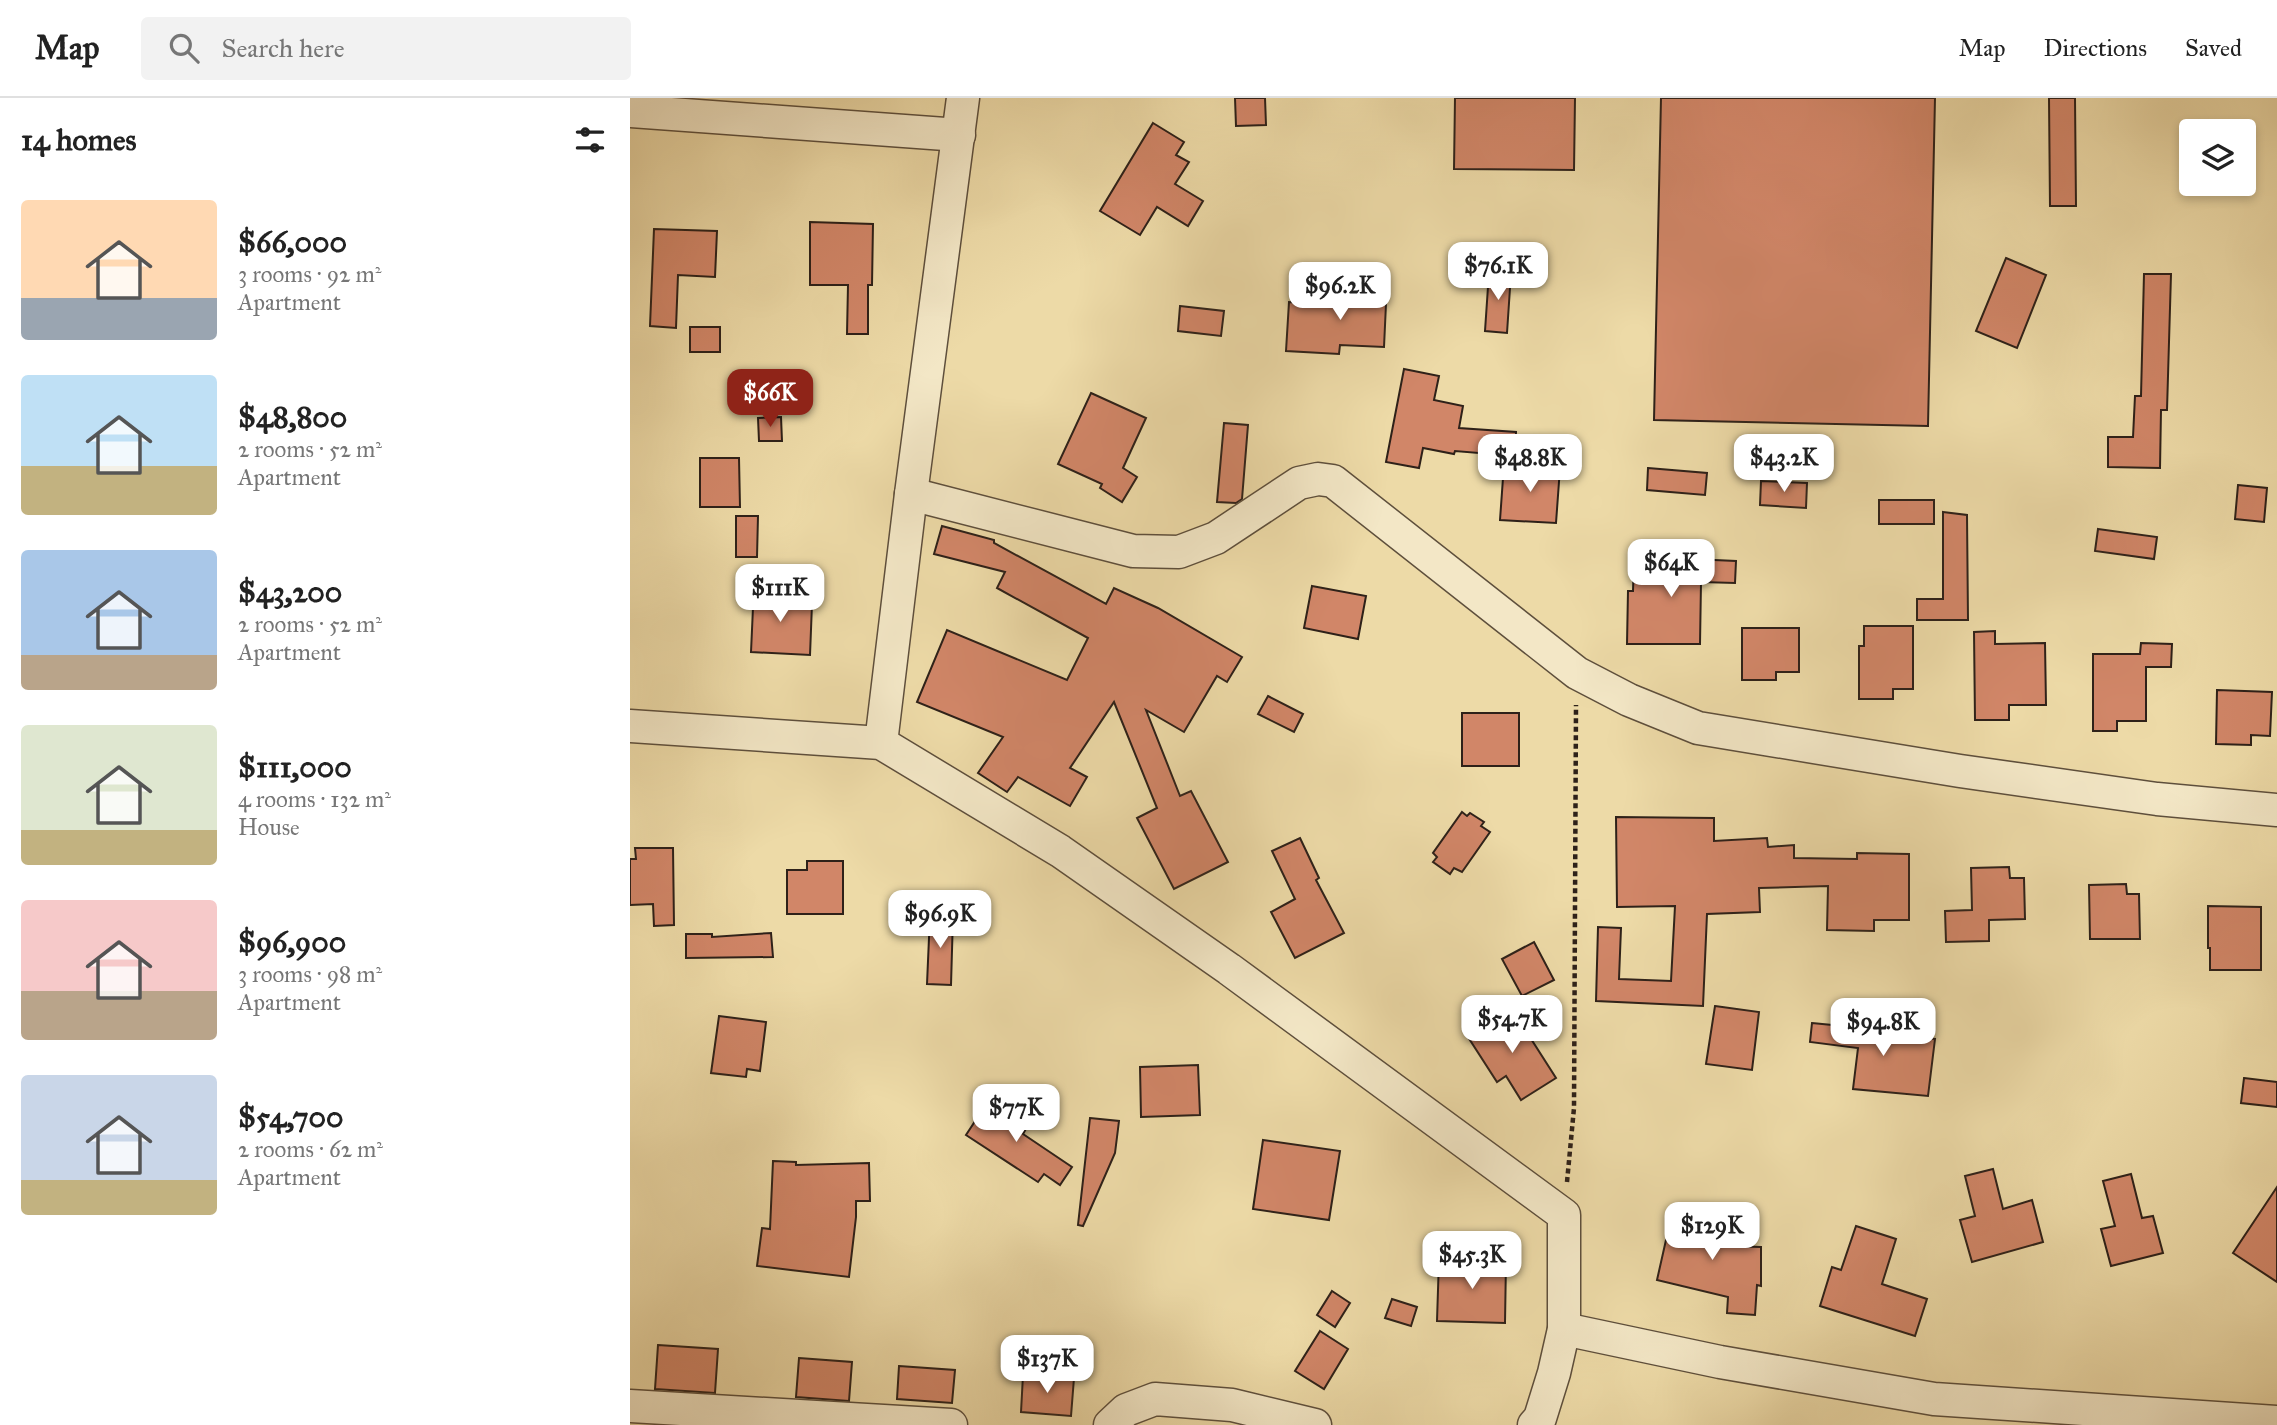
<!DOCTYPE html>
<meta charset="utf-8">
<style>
:root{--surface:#fff;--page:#f2f2f2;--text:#222;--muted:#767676;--line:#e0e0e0;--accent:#8f2418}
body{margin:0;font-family:"IM FELL Great Primer",serif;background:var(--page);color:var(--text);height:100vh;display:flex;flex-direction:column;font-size:26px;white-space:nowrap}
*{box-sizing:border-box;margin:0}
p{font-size:23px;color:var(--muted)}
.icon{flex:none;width:38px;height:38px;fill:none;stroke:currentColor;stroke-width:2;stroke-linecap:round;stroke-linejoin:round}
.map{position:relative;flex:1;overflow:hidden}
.side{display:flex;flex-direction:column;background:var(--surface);width:630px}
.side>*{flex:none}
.tools{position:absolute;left:1549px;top:21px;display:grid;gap:14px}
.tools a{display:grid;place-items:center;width:77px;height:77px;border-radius:7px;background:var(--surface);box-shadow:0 4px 10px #0003;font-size:35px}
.price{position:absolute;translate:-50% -60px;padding:0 16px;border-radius:14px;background:#fff;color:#222;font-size:23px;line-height:46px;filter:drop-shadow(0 2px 4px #0008)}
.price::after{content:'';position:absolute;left:50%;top:42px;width:21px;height:16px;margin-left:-10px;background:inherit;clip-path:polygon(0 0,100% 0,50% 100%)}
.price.on{background:var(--accent);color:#fff}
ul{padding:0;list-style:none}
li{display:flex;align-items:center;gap:21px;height:175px;padding:0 21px}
li span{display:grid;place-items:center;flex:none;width:196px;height:140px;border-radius:7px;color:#555}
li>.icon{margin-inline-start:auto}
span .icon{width:84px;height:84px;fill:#fffc;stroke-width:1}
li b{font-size:30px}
h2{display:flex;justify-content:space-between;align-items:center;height:84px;padding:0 21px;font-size:30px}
header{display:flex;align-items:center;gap:42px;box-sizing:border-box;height:98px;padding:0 35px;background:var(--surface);border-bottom:2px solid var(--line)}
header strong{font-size:33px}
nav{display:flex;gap:38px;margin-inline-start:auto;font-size:24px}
.search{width:490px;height:63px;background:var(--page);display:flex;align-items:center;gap:18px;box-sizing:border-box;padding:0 24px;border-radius:7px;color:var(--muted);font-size:26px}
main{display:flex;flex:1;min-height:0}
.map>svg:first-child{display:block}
.building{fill:#d18668;stroke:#2e2119;stroke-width:2}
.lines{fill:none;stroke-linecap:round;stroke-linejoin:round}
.minor-casing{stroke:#5e4f3c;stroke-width:35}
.path{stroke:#2e2119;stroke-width:4.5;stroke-dasharray:5 3.5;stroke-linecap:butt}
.minor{stroke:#f3e7c6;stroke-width:32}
</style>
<header>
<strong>Map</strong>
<div class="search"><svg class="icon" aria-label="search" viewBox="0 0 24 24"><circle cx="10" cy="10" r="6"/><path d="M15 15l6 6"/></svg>Search here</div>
<nav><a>Map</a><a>Directions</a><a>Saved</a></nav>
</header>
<main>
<section class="side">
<h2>14 homes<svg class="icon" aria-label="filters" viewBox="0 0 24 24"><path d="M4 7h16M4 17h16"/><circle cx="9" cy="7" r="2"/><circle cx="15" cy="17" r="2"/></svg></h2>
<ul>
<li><span style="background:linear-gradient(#ffd9b3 70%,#9aa5b1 0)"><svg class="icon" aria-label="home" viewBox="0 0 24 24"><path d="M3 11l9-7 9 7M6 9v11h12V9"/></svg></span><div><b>$66,000</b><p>3 rooms · 92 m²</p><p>Apartment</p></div></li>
<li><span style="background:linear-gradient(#bfe0f5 65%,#c2b280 0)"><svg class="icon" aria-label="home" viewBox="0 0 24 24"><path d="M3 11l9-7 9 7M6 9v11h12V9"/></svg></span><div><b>$48,800</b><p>2 rooms · 52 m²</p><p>Apartment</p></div></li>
<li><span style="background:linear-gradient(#a9c7e8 75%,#b9a48a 0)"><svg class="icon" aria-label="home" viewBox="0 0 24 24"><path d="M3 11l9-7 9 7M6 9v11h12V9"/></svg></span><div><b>$43,200</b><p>2 rooms · 52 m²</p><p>Apartment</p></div></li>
<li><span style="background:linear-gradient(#dfe7d0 75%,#c2b280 0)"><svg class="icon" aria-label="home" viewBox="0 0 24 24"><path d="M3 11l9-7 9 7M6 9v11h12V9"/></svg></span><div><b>$111,000</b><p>4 rooms · 132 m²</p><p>House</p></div></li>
<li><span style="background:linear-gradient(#f6c9c9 65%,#b9a48a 0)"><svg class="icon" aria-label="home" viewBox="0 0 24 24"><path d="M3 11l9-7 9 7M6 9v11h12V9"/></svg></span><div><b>$96,900</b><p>3 rooms · 98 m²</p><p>Apartment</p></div></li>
<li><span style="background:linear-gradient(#c9d6e8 75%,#c2b280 0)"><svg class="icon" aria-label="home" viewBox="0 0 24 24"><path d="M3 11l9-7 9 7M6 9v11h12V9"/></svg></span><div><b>$54,700</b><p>2 rooms · 62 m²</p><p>Apartment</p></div></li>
</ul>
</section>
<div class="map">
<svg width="1647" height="1327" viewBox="0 0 1647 1327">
<rect width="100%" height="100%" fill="#eddaa7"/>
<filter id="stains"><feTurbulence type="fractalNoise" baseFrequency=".00286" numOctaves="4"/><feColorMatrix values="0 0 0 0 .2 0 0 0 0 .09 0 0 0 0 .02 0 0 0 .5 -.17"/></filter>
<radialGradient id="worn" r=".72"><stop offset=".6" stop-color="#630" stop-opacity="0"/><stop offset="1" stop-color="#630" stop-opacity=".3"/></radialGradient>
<g class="building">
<polygon points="605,0 635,0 636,27 606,28"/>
<polygon points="825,0 945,0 944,72 824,71"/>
<polygon points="1031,0 1305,0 1298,328 1024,322"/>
<polygon points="1419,0 1445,0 1446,108 1420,108"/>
<polygon points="523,25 554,44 546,57 559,64 545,86 573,103 558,128 527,109 510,137 470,113"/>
<polygon points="180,124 243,126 242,187 238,187 238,236 217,236 218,187 180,187"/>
<polygon points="24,131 87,133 85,179 48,177 46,230 20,228"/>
<polygon points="1376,160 1416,177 1387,250 1346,233"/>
<polygon points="859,174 881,175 877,235 855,233"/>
<polygon points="1514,176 1541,176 1537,312 1531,312 1530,370 1478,369 1478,339 1503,339 1505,298 1511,298"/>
<polygon points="722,183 757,184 754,249 710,247 709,256 656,253 659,204 721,208"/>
<polygon points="550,208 594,213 591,238 548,233"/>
<rect x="60" y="229" width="30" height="25"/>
<polygon points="774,271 809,278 804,302 833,308 829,330 886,334 885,358 825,353 824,356 793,350 789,370 756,364"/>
<polygon points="461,295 516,320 493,370 507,379 492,404 470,390 472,386 428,366"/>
<polygon points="151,319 152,343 129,343 128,320"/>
<polygon points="594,325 618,327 612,401 606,405 587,404"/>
<polygon points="70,360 109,360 110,409 70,409"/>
<polygon points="874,366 930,370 926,425 870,422"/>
<polygon points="1018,370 1077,375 1075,397 1017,392"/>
<polygon points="1131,383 1177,385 1176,410 1130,407"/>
<polygon points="1608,387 1637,390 1634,424 1605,421"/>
<rect x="1249" y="402" width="55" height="24"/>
<polygon points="1313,414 1337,417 1338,522 1287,522 1287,501 1313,501"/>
<polygon points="106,418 128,418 127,459 106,459"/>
<polygon points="312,428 364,442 364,445 476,506 484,490 528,510 612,559 597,584 587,578 554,634 516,612 550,698 561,693 598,764 544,791 507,720 527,710 484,604 440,670 457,679 440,708 388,679 377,694 348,675 373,639 287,604 317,532 437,582 458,540 367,490 375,474 304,456"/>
<polygon points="1468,431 1527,439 1524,461 1465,453"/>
<polygon points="1062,461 1106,463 1105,485 1071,484 1070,546 997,546 998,493 1003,493 1004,462"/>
<polygon points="124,487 146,489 146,504 182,506 180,557 121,554"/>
<polygon points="682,488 736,498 728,541 674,530"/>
<polygon points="1234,528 1283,528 1283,591 1263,591 1263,601 1229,601 1229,548 1234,548"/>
<polygon points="1112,530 1169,530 1169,574 1146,574 1146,582 1112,582"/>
<polygon points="1365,533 1365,546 1415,545 1416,607 1379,607 1379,622 1345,622 1344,534"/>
<polygon points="1511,545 1542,546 1541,569 1516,569 1516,623 1487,623 1487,633 1463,633 1463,556 1510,556"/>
<polygon points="1587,592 1642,594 1640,638 1621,637 1621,647 1586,646"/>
<polygon points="638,598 673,616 664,634 628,616"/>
<rect x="832" y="615" width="57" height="53"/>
<polygon points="832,714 837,718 840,715 854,724 851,728 860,734 832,774 824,770 820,776 803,764 807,759 803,755"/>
<polygon points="986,719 1084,720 1084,743 1137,740 1138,749 1164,747 1164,760 1227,761 1227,755 1279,756 1279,822 1244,822 1244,833 1197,832 1198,788 1129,790 1130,814 1077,816 1073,908 966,903 968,829 991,830 989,881 1041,883 1045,808 987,809"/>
<polygon points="670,740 689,780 686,782 714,835 665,860 641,814 665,801 642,753"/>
<polygon points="5,750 43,750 44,827 24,828 23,806 0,807 0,761 6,761"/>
<polygon points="177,763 213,763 213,816 157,816 157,772 177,772"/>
<polygon points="1379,769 1380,780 1394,780 1395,821 1359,822 1359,843 1316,844 1315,813 1342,812 1341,770"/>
<polygon points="1496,786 1497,796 1509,796 1510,841 1460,841 1459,787"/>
<polygon points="1578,808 1631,809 1631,872 1580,872 1580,850 1578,850"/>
<polygon points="300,817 323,818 321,887 297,886"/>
<polygon points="141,835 143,859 56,860 56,836 82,836 82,839"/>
<polygon points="904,844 924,882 892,898 872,861"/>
<polygon points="1085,908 1129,914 1122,972 1076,966"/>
<polygon points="882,911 926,980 891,1002 876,978 867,984 838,939"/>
<polygon points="89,918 136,924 130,973 117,971 116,979 81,975"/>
<polygon points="1182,925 1253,932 1253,936 1305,941 1298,998 1223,991 1228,950 1180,944"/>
<polygon points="568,967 570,1017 511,1019 510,969"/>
<polygon points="1614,980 1647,984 1647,1009 1611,1005"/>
<polygon points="359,1002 398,1027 393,1036 442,1069 430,1087 414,1076 408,1084 336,1037"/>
<polygon points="460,1020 489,1023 485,1055 453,1128 448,1127"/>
<polygon points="633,1042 710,1053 699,1122 623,1111"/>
<polygon points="143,1063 166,1064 166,1067 239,1065 240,1103 226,1103 226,1119 219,1179 127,1168 132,1130 140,1131"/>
<polygon points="1363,1071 1373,1111 1402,1102 1413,1144 1342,1164 1330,1122 1345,1118 1335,1078"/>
<polygon points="1501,1076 1512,1120 1523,1118 1533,1155 1481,1168 1471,1131 1485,1128 1473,1083"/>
<polygon points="1647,1089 1647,1184 1603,1155"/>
<polygon points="1066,1107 1088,1112 1086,1123 1098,1126 1093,1148 1131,1149 1131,1188 1127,1187 1125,1217 1097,1215 1098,1199 1027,1182 1036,1142 1046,1144 1053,1115 1063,1118"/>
<polygon points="1226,1128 1266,1141 1252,1186 1297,1201 1285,1238 1190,1208 1202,1169 1211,1172"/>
<polygon points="809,1161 876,1163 875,1225 807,1223"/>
<polygon points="702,1193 720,1205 705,1229 687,1217"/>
<polygon points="762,1201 787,1209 781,1228 755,1220"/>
<polygon points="690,1233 718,1251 694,1291 665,1273"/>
<polygon points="28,1247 88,1251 85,1295 25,1291"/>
<polygon points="169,1260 222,1264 219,1303 166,1299"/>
<polygon points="269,1268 325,1272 322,1305 267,1301"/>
<polygon points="393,1277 444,1280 441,1318 391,1314"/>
</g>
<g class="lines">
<defs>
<g id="minor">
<polyline points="0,13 329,37"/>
<polyline points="281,396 503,453 549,454 586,440 669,385 688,381 703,383 947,575 999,602 1068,630 1330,673 1527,701 1647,712"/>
<polyline points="0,628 251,645 430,753 599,871 934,1117 934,1231 924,1275 910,1320 904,1327"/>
<polyline points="251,645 281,396 333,0"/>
<polyline points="934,1231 1090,1264 1304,1301 1647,1324"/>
<polyline points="0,1308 321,1327"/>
<polyline points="480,1327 496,1312 525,1301 602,1307 685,1327"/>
</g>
</defs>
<use href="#minor" class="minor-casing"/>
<polyline class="path" points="937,1084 944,1010 946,607"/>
<use href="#minor" class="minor"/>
</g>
<rect width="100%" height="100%" filter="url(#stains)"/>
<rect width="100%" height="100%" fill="url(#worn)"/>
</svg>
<div class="tools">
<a><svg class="icon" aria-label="layers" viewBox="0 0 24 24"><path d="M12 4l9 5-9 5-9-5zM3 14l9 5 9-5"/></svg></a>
</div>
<b class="price" style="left:868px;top:204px">$76.1K</b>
<b class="price" style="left:710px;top:224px">$96.2K</b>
<b class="price on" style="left:140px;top:331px">$66K</b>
<b class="price" style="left:900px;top:396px">$48.8K</b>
<b class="price" style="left:1154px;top:396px">$43.2K</b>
<b class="price" style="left:1041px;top:501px">$64K</b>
<b class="price" style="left:150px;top:526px">$111K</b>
<b class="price" style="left:310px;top:852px">$96.9K</b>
<b class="price" style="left:882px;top:957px">$54.7K</b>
<b class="price" style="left:1253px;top:960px">$94.8K</b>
<b class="price" style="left:386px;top:1046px">$77K</b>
<b class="price" style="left:1082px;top:1164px">$129K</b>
<b class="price" style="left:842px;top:1193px">$45.3K</b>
<b class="price" style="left:417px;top:1297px">$137K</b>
</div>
</main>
